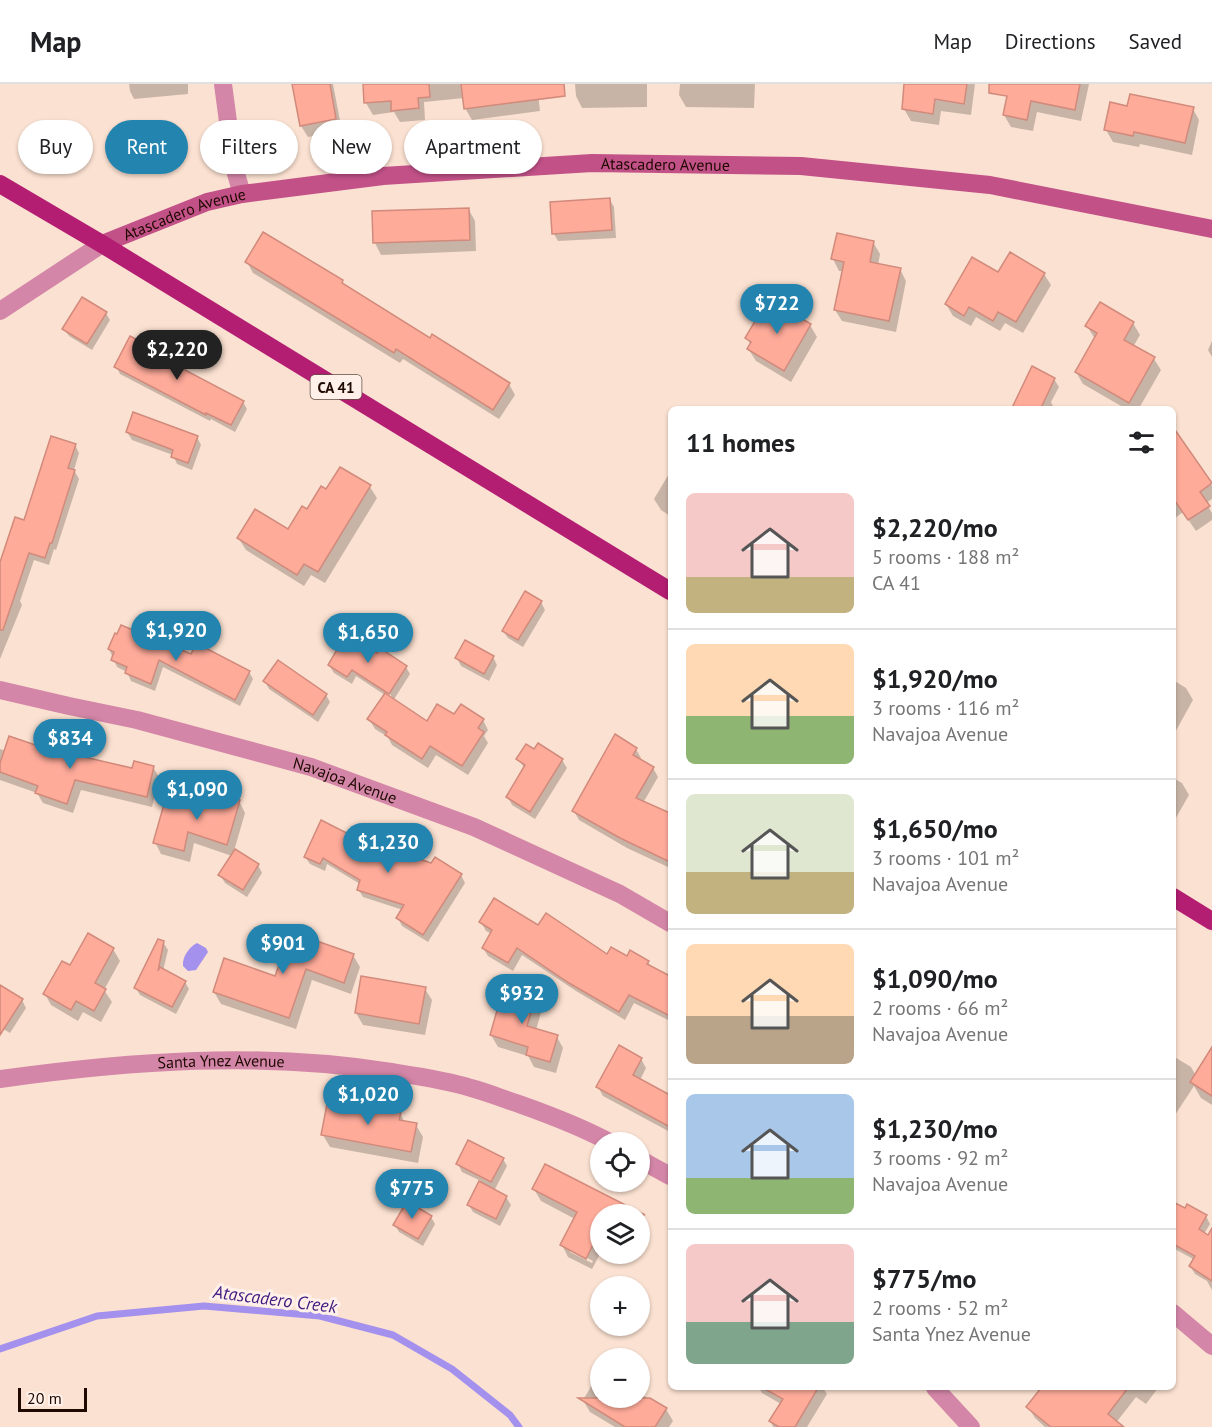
<!DOCTYPE html>
<meta charset="utf-8">
<style>
:root{--surface:#fff;--page:#f2f2f2;--text:#202124;--muted:#757577;--line:#e0e0e0;--accent:#2284af}
body{margin:0;font-family:"PT Sans",sans-serif;background:var(--page);color:var(--text);height:100vh;display:flex;flex-direction:column;font-size:22px;white-space:nowrap}
*{box-sizing:border-box;margin:0}
p{font-size:20px;color:var(--muted)}
.icon{flex:none;width:33px;height:33px;fill:none;stroke:currentColor;stroke-width:2;stroke-linecap:round;stroke-linejoin:round}
.map{position:relative;flex:1;overflow:hidden}
.panel{position:absolute;left:668px;top:322px;width:508px;height:984px;display:flex;flex-direction:column;background:var(--surface);border-radius:9px;box-shadow:0 2px 4px #0004}
.panel>*{flex:none}
.banner{position:absolute;left:18px;top:36px;width:560px;height:54px;display:flex;gap:12px}
.fabs{position:absolute;left:590px;top:1048px;display:grid;gap:12px}
.fabs a{display:grid;place-items:center;width:60px;height:60px;border-radius:50%;background:var(--surface);box-shadow:0 2px 4px #0004;font-size:30px}
.scale{position:absolute;left:18px;bottom:15px;width:69px;box-sizing:border-box;padding-left:6px;border:3px solid #1f0900;border-top:0;font-size:16px;line-height:21px;white-space:nowrap;color:#1f0900;-webkit-text-stroke:4px #fff1e9;paint-order:stroke}
.price{position:absolute;translate:-50% -51px;padding:0 14px;border-radius:21px;background:var(--accent);color:#fff;font-size:20px;line-height:39px;filter:drop-shadow(0 2px 3px #0008)}
.price::after{content:'';position:absolute;left:50%;top:36px;width:18px;height:14px;margin-left:-9px;background:inherit;clip-path:polygon(0 0,100% 0,50% 100%)}
.price.on{background:#222;color:#fff}
ul{padding:0;list-style:none}
li{display:flex;align-items:center;gap:18px;height:150px;padding:0 18px}
li+li{border-top:2px solid var(--line)}
li span{display:grid;place-items:center;flex:none;width:168px;height:120px;border-radius:9px;color:#555}
li>.icon{margin-inline-start:auto}
span .icon{width:72px;height:72px;fill:#fffc;stroke-width:1}
li b{font-size:26px}
h2{display:flex;justify-content:space-between;align-items:center;height:72px;padding:0 18px;font-size:26px}
.tag{padding:0 21px;border-radius:27px;background:var(--surface);box-shadow:0 2px 4px #0004;font-size:21px;line-height:54px}
.tag.on{background:var(--accent);color:#fff}
header{display:flex;align-items:center;gap:36px;box-sizing:border-box;height:84px;padding:0 30px;background:var(--surface);border-bottom:2px solid var(--line)}
header strong{font-size:28px}
nav{display:flex;gap:33px;margin-inline-start:auto;font-size:21px}
.map>svg:first-child{display:block}
.water{fill:#a490ed}
.shadow{fill:#0003;fill-rule:evenodd}
.lines{fill:none;stroke-linecap:round;stroke-linejoin:round}
.stream{stroke:#a490ed;stroke-width:7}
.building{fill:#feab9a;stroke:#d18a7b;stroke-width:1.5}
.minor{stroke:#d386a7;stroke-width:18}
.tertiary{stroke:#d386a7;stroke-width:18}
.secondary{stroke:#c25188;stroke-width:18}
.primary{stroke:#b31e72;stroke-width:18}
.labels{text-anchor:middle;dominant-baseline:central;stroke-width:6;stroke-linejoin:round;paint-order:stroke}
.shield{fill:#fff1e9;stroke:#624f46;stroke-width:1.5}
.shield-label{font-size:15px;font-weight:bold;fill:#1f0900}
.street-label{font-size:16px;fill:#1f0900;stroke:#fff1e9}
.water-label{font-size:18px;font-style:italic;fill:#3f1880;stroke:#fff1e9}
</style>
<header>
<strong>Map</strong>
<nav><a>Map</a><a>Directions</a><a>Saved</a></nav>
</header>
<div class="map">
<svg width="1212" height="1343" viewBox="0 0 1212 1343">
<rect width="100%" height="100%" fill="#fbe1d1"/>
<path class="water" d="M197 859 206 864 208 868 196 886 188 887 183 882C182 873 189 863 197 859Z"/>
<g class="shadow">
<polygon points="129,0 188,0 188,10 134,15 130,7"/>
<polygon points="293,0 333,0 342,47 308,53 301,42"/>
<polygon points="364,0 537,0 540,27 472,36 465,24 464,14 424,18 425,36 400,38 394,28 373,31 366,19"/>
<polygon points="575,0 647,0 647,23 582,24 576,12"/>
<polygon points="680,0 755,0 754,24 686,23 679,11"/>
<polygon points="908,0 975,0 971,31 941,27 939,41 911,37 904,25"/>
<polygon points="1023,0 1089,0 1081,37 1037,28 1033,47 1011,43 1004,31"/>
<polygon points="1128,24 1193,25 1199,36 1192,71 1140,60 1139,63 1113,58 1106,46"/>
<polygon points="610,116 614,123 616,154 558,157 554,150 552,119"/>
<polygon points="469,126 475,137 476,167 381,171 375,159"/>
<polygon points="873,158 880,170 878,181 900,185 906,197 896,248 842,237 835,226 844,187 839,187 833,175"/>
<polygon points="247,178 342,198 345,203 431,256 509,300 515,311 499,335 403,275 400,279 253,189"/>
<polygon points="999,190 1044,190 1051,201 1023,249 1005,239 1000,247 976,233 971,242 953,232 946,220"/>
<polygon points="768,217 810,241 817,253 791,298 756,277 749,266 751,262 747,254"/>
<polygon points="106,229 110,236 92,266 69,252 64,245"/>
<polygon points="1133,239 1140,251 1133,263 1154,275 1161,286 1138,326 1128,326 1083,300 1076,288 1095,255 1087,242"/>
<polygon points="1212,257 1212,273 1208,266"/>
<polygon points="116,282 184,282 189,289 243,318 247,325 235,348 211,335 210,337 120,290"/>
<polygon points="1054,295 1059,303 1051,318 1055,326 1013,326"/>
<polygon points="127,348 197,353 201,361 192,386 177,380 173,371 132,356"/>
<polygon points="1177,351 1212,402 1212,415 1206,419 1212,429 1212,436 1196,447 1183,428 1175,434 1173,431 1173,354"/>
<polygon points="75,361 79,369 74,386 79,395 56,466 54,465 49,481 34,476 20,517 22,521 0,575 0,482 25,438"/>
<polygon points="670,388 670,432 661,426 654,415"/>
<polygon points="370,403 377,414 325,499 311,491 304,502 246,466 239,455 288,448 327,407"/>
<polygon points="541,518 545,526 523,563 508,554 503,547"/>
<polygon points="118,552 249,588 253,595 240,622 163,583 155,607 131,597 127,588 117,583 109,565"/>
<path d="M377 571 406 583 410 590 393 617 428 639 454 633 483 636 488 646 484 652 488 659 468 691 436 671 428 684 392 661 388 653 375 645 369 635 385 611 356 592 352 600 334 589 329 581ZM386 603 393 615H390L384 604Z"/>
<polygon points="493,573 497,581 489,597 461,582 457,574"/>
<polygon points="1173,596 1186,604 1193,616 1173,652"/>
<polygon points="265,597 326,611 330,618 318,638 269,605"/>
<polygon points="0,665 6,667 85,669 88,676 134,686 153,683 159,693 152,723 81,706 73,729 43,719 37,709 0,696"/>
<polygon points="636,665 641,674 640,676 653,684 658,693 643,719 670,731 670,784 627,764 579,736 574,727"/>
<polygon points="534,667 562,676 567,684 535,735 512,721 508,713 525,685 518,675"/>
<polygon points="1173,694 1182,699 1189,711 1173,739"/>
<polygon points="239,717 245,729 234,767 258,781 262,789 247,813 225,799 220,791 232,772 194,759 190,778 161,770 155,758 200,727"/>
<polygon points="372,764 461,791 465,799 428,858 402,842 398,834 403,826 363,813 358,805 360,800 327,780 325,787 310,780 305,773"/>
<polygon points="481,838 539,843 608,872 648,878 651,883 670,893 670,937 634,919 625,936 576,907 522,871 513,887 488,872 483,864 492,850 486,847"/>
<polygon points="163,858 168,866 163,887 185,898 189,905 176,930 140,911 135,903"/>
<polygon points="113,865 120,877 104,906 112,918 101,938 83,928 78,937 51,921 45,910 70,883"/>
<polygon points="353,871 360,883 351,910 312,896 296,945 221,920 214,908 276,893"/>
<polygon points="0,902 22,916 26,924 10,949 0,943"/>
<polygon points="425,905 432,916 425,951 363,941 356,929"/>
<polygon points="535,913 542,925 536,946 557,953 563,964 556,989 534,983 528,972 498,963 491,951"/>
<polygon points="1212,968 1212,1021 1201,1014 1194,1002 1173,1034 1173,972 1191,983 1196,992"/>
<polygon points="641,975 646,984 640,996 670,1012 670,1048 603,1012 598,1003"/>
<polygon points="400,1029 405,1039 416,1041 423,1053 418,1079 330,1063 323,1051"/>
<polygon points="503,1075 507,1082 494,1107 506,1113 511,1121 500,1142 473,1128 469,1121 481,1097 462,1088 458,1080"/>
<path d="M534 1105 637 1131H600V1170L592 1185 568 1173 562 1161 575 1135 541 1117ZM570 1165 593 1177 592 1179 570 1168Z"/>
<polygon points="1173,1119 1206,1132 1210,1140 1204,1150 1212,1155 1212,1206 1207,1197 1195,1190 1190,1182 1195,1176 1173,1164"/>
<polygon points="431,1133 435,1140 423,1162 399,1148 395,1141"/>
<polygon points="595,1296 600,1300 600,1314 639,1314 639,1309 666,1325 673,1337 669,1343 615,1343 590,1328 583,1316"/>
<polygon points="759,1304 823,1304 827,1310 807,1343 773,1343 771,1337 781,1320 762,1309"/>
<polygon points="1043,1304 1065,1304 1083,1318 1094,1304 1158,1304 1146,1320 1136,1313 1115,1340 1117,1343 1045,1343 1035,1334 1028,1323"/>
</g>
<g class="lines">
<polyline class="stream" points="0,1265 97,1232 204,1222 320,1232 393,1251 452,1285 510,1331 519,1343"/>
</g>
<g class="building">
<polygon points="292,0 330,0 336,35 300,42"/>
<polygon points="363,0 429,0 430,13 418,14 419,24 391,27 391,17 364,19"/>
<polygon points="461,0 564,0 565,12 464,25"/>
<polygon points="904,0 967,0 964,20 935,15 933,30 902,25"/>
<polygon points="989,0 1080,0 1075,26 1031,17 1027,36 1003,31 1007,12 989,9"/>
<polygon points="1130,10 1194,23 1185,59 1134,48 1133,52 1104,46 1110,18 1127,22"/>
<polygon points="610,114 612,146 552,150 550,118"/>
<polygon points="469,124 470,156 373,159 372,127"/>
<polygon points="263,148 343,196 342,199 430,254 432,250 510,299 493,326 396,265 394,269 245,178"/>
<polygon points="837,149 874,157 870,178 901,184 889,237 834,226 844,178 831,175"/>
<polygon points="1010,168 1045,189 1016,238 998,228 993,237 969,223 964,232 945,220 972,173 998,188"/>
<polygon points="82,213 107,228 87,260 62,245"/>
<polygon points="768,215 811,240 784,287 747,265 751,258 745,254"/>
<polygon points="1100,218 1134,238 1124,256 1155,273 1129,319 1075,288 1097,249 1085,242"/>
<polygon points="130,252 185,281 183,285 244,317 231,341 206,329 206,331 114,283"/>
<polygon points="1032,282 1055,294 1040,326 1011,326"/>
<polygon points="133,328 198,352 188,379 171,373 173,366 126,348"/>
<polygon points="1173,343 1212,399 1200,408 1210,422 1188,436 1173,414"/>
<polygon points="51,352 76,360 68,384 75,386 52,459 50,459 45,474 29,469 3,546 0,546 0,478 15,433 24,436"/>
<polygon points="340,383 371,401 318,488 304,480 297,491 237,454 255,425 288,445 302,422 307,425 321,402 326,405"/>
<polygon points="525,507 542,517 518,556 502,547"/>
<polygon points="121,541 191,570 196,559 250,587 235,616 159,576 151,600 125,589 127,583 111,576 114,568 108,565 115,549 117,550"/>
<polygon points="346,550 377,569 380,564 407,582 389,610 352,586 347,593 328,581"/>
<polygon points="465,556 494,572 484,590 455,574"/>
<polygon points="278,576 327,610 313,631 263,597"/>
<polygon points="385,609 427,637 437,620 454,630 461,620 484,635 478,644 484,648 462,682 430,662 422,675 385,651 387,648 367,635"/>
<polygon points="615,650 637,664 633,671 654,683 636,714 670,729 670,778 620,754 572,727"/>
<polygon points="9,652 50,666 54,657 86,668 84,673 132,684 134,677 154,682 147,713 75,696 67,720 35,709 38,702 0,688 0,679"/>
<polygon points="538,659 563,675 530,728 506,713 525,681 516,675 526,660 534,665"/>
<polygon points="206,707 240,716 227,761 188,748 184,767 153,759 166,713 200,725"/>
<polygon points="321,736 372,762 373,759 431,779 435,773 462,790 423,851 396,834 404,821 357,806 360,796 323,774 320,780 304,773"/>
<polygon points="235,765 259,780 243,806 218,791"/>
<polygon points="494,814 538,841 546,829 607,870 611,863 627,872 630,866 649,877 647,880 670,892 670,932 629,911 619,928 569,899 517,864 508,879 482,864 492,846 479,838"/>
<polygon points="291,848 354,870 344,899 306,885 289,934 213,908 224,874 275,892"/>
<polygon points="88,849 114,864 95,899 106,905 94,927 76,917 71,926 43,910 62,877 70,881"/>
<polygon points="158,855 164,857 158,887 160,883 186,897 172,923 134,904"/>
<polygon points="361,892 426,903 419,940 355,929"/>
<polygon points="0,901 23,915 0,951"/>
<polygon points="504,902 536,912 527,942 558,951 550,978 526,971 528,963 490,951"/>
<polygon points="619,961 642,974 633,991 670,1011 670,1043 596,1003"/>
<polygon points="1212,963 1212,1012 1190,998"/>
<polygon points="328,1015 401,1028 399,1036 417,1039 411,1068 321,1051"/>
<polygon points="468,1056 504,1074 491,1098 456,1080"/>
<polygon points="545,1080 645,1131 600,1131 600,1146 586,1175 560,1161 577,1128 532,1105"/>
<polygon points="479,1097 507,1112 496,1135 467,1121"/>
<polygon points="407,1117 432,1132 418,1155 393,1141"/>
<polygon points="1173,1118 1185,1124 1187,1120 1207,1131 1199,1145 1208,1151 1212,1144 1212,1197 1189,1182 1195,1172 1173,1160"/>
<polygon points="763,1304 818,1304 795,1343 779,1343 769,1337 783,1315"/>
<polygon points="1041,1304 1128,1304 1108,1330 1124,1343 1051,1343 1026,1323"/>
<polygon points="578,1314 650,1314 667,1324 655,1343 625,1343"/>
</g>
<g class="lines">
<g class="minor">
<polyline points="223,0 234,83 242,110"/>
<path id="s1" d="M0 606 69 622 137 636 311 683 474 743 620 810 670 839"/>
<path id="s2" d="M0 995C130 977 261 967 391 988 417 992 446 996 471 1004 487 1008 503 1015 519 1020 550 1031 582 1043 611 1059"/>
<polyline points="639,1075 670,1092"/>
<polyline points="1173,1229 1212,1262"/>
<polyline points="935,1304 971,1343"/>
</g>
<polyline class="tertiary" points="0,227 102,160"/>
<path class="secondary" id="s3" d="M102 160 207 118 242 110 383 92 592 79 801 82 990 101 1212 145"/>
<g class="primary">
<polyline points="0,100 102,160 670,507"/>
<polyline points="1173,813 1212,837"/>
</g>
</g>
<g class="labels">
<rect class="shield" x="310.5" y="291" width="51" height="24" rx="4.5"/>
<g class="shield-label">
<text x="336" y="303">CA 41</text>
</g>
<g class="street-label">
<text stroke="none"><textPath href="#s3" startOffset="574">Atascadero Avenue</textPath></text>
<text stroke="none"><textPath href="#s3" startOffset="88">Atascadero Avenue</textPath></text>
<text stroke="none"><textPath href="#s1" startOffset="357">Navajoa Avenue</textPath></text>
<text stroke="none"><textPath href="#s2" startOffset="222">Santa Ynez Avenue</textPath></text>
</g>
<g class="water-label">
<text transform="translate(275 1215) rotate(7)">Atascadero Creek</text>
</g>
</g>
</svg>
<div class="fabs">
<a><svg class="icon" aria-label="locate" viewBox="0 0 24 24"><circle cx="12" cy="12" r="6"/><path d="M12 2v4M12 18v4M2 12h4M18 12h4"/></svg></a>
<a><svg class="icon" aria-label="layers" viewBox="0 0 24 24"><path d="M12 4l9 5-9 5-9-5zM3 14l9 5 9-5"/></svg></a>
<a>+</a>
<a>−</a>
</div>
<div class="scale">20 m</div>
<b class="price" style="left:777px;top:251px">$722</b>
<b class="price on" style="left:177px;top:297px">$2,220</b>
<b class="price" style="left:176px;top:578px">$1,920</b>
<b class="price" style="left:368px;top:580px">$1,650</b>
<b class="price" style="left:70px;top:686px">$834</b>
<b class="price" style="left:197px;top:737px">$1,090</b>
<b class="price" style="left:388px;top:790px">$1,230</b>
<b class="price" style="left:283px;top:891px">$901</b>
<b class="price" style="left:522px;top:941px">$932</b>
<b class="price" style="left:368px;top:1042px">$1,020</b>
<b class="price" style="left:412px;top:1136px">$775</b>
<div class="banner">
<a class="tag">Buy</a>
<a class="tag on">Rent</a>
<a class="tag">Filters</a>
<a class="tag">New</a>
<a class="tag">Apartment</a>
</div>
<section class="panel">
<h2>11 homes<svg class="icon" aria-label="filters" viewBox="0 0 24 24"><path d="M4 7h16M4 17h16"/><circle cx="9" cy="7" r="2"/><circle cx="15" cy="17" r="2"/></svg></h2>
<ul>
<li><span style="background:linear-gradient(#f6c9c9 70%,#c2b280 0)"><svg class="icon" aria-label="home" viewBox="0 0 24 24"><path d="M3 11l9-7 9 7M6 9v11h12V9"/></svg></span><div><b>$2,220/mo</b><p>5 rooms · 188 m²</p><p>CA 41</p></div></li>
<li><span style="background:linear-gradient(#ffd9b3 60%,#8fb573 0)"><svg class="icon" aria-label="home" viewBox="0 0 24 24"><path d="M3 11l9-7 9 7M6 9v11h12V9"/></svg></span><div><b>$1,920/mo</b><p>3 rooms · 116 m²</p><p>Navajoa Avenue</p></div></li>
<li><span style="background:linear-gradient(#dfe7d0 65%,#c2b280 0)"><svg class="icon" aria-label="home" viewBox="0 0 24 24"><path d="M3 11l9-7 9 7M6 9v11h12V9"/></svg></span><div><b>$1,650/mo</b><p>3 rooms · 101 m²</p><p>Navajoa Avenue</p></div></li>
<li><span style="background:linear-gradient(#ffd9b3 60%,#b9a48a 0)"><svg class="icon" aria-label="home" viewBox="0 0 24 24"><path d="M3 11l9-7 9 7M6 9v11h12V9"/></svg></span><div><b>$1,090/mo</b><p>2 rooms · 66 m²</p><p>Navajoa Avenue</p></div></li>
<li><span style="background:linear-gradient(#a9c7e8 70%,#8fb573 0)"><svg class="icon" aria-label="home" viewBox="0 0 24 24"><path d="M3 11l9-7 9 7M6 9v11h12V9"/></svg></span><div><b>$1,230/mo</b><p>3 rooms · 92 m²</p><p>Navajoa Avenue</p></div></li>
<li><span style="background:linear-gradient(#f6c9c9 65%,#7fa58c 0)"><svg class="icon" aria-label="home" viewBox="0 0 24 24"><path d="M3 11l9-7 9 7M6 9v11h12V9"/></svg></span><div><b>$775/mo</b><p>2 rooms · 52 m²</p><p>Santa Ynez Avenue</p></div></li>
</ul>
</section>
</div>
